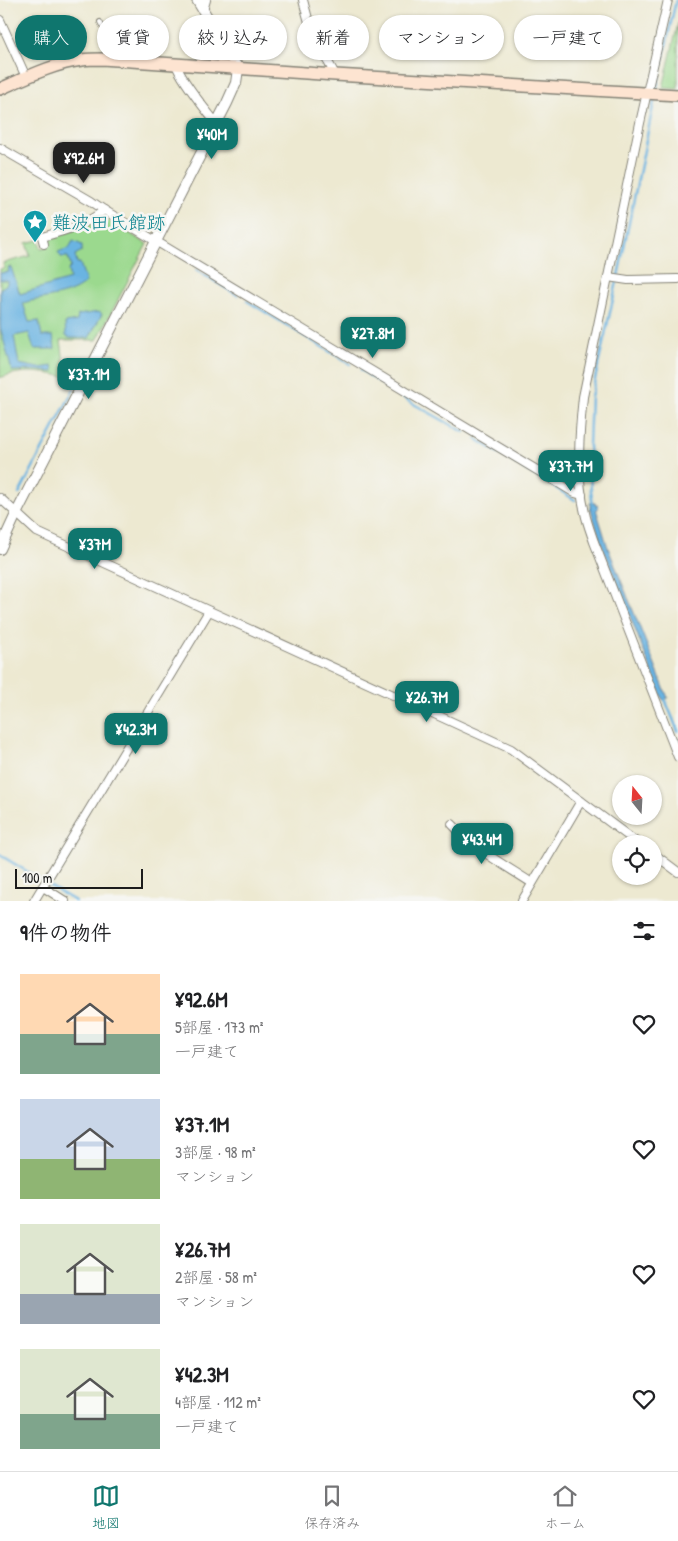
<!DOCTYPE html>
<html lang="ja">
<meta charset="utf-8">
<style>
:root{--surface:#fff;--page:#f2f2f2;--text:#202124;--muted:#757577;--line:#e0e0e0;--accent:#0f766e}
body{margin:0;font-family:"Patrick Hand","Klee One",sans-serif;background:var(--page);color:var(--text);height:100vh;display:flex;flex-direction:column;font-size:19px;white-space:nowrap}
*{box-sizing:border-box;margin:0}
p{font-size:16px;color:var(--muted)}
.icon{flex:none;width:28px;height:28px;fill:none;stroke:currentColor;stroke-width:2;stroke-linecap:round;stroke-linejoin:round}
.map{position:relative;height:901px;overflow:hidden}
.details{display:flex;flex-direction:column;background:var(--surface);flex:1}
.details>*{flex:none}
.banner{position:absolute;left:15px;top:15px;width:649px;height:45px;display:flex;gap:10px}
.needle{width:32px;rotate:342deg}
.controls{position:absolute;left:612px;top:775px;display:grid;gap:10px}
.controls a{display:grid;place-items:center;width:50px;height:50px;border-radius:50%;background:var(--surface);box-shadow:0 1px 4px #0004;font-size:25px}
.scale{position:absolute;left:15px;bottom:12px;width:128px;box-sizing:border-box;padding-left:5px;border:2px solid #1c1c1c;border-top:0;font-size:14px;line-height:18px;white-space:nowrap;color:#1c1c1c;-webkit-text-stroke:4px #f6f6f2;paint-order:stroke}
.price{position:absolute;translate:-50% -42px;padding:0 11px;border-radius:10px;background:var(--accent);color:#fff;font-size:16px;line-height:32px;filter:drop-shadow(0 1px 2px #0008)}
.price::after{content:'';position:absolute;left:50%;top:30px;width:15px;height:11px;margin-left:-8px;background:inherit;clip-path:polygon(0 0,100% 0,50% 100%)}
.price.active{background:#222;color:#fff}
ul{padding:0;list-style:none}
li{display:flex;align-items:center;gap:15px;height:125px;padding:0 20px}
li span{display:grid;place-items:center;flex:none;width:140px;height:100px;border-radius:0px;color:#555}
li>.icon{margin-inline-start:auto}
span .icon{width:60px;height:60px;fill:#fffc;stroke-width:1}
li b{font-size:21px}
h2{display:flex;justify-content:space-between;align-items:center;height:60px;padding:0 20px;font-size:21px}
.chip{padding:0 18px;border-radius:22px;background:var(--surface);box-shadow:0 1px 4px #0004;font-size:18px;line-height:45px}
.chip.active{background:var(--accent);color:#fff}
.menu{display:flex;justify-content:space-around;align-items:center;height:70px;border-top:1px solid var(--line);background:var(--surface);font-size:14px;color:var(--muted)}
.menu a{display:grid;justify-items:center;gap:2px}
.menu .active{color:var(--accent)}
.map>svg:first-child{display:block}
.green{fill:#9bd98e;stroke:#5c7a55}
.water{fill:#6ab4e2;stroke:#43687f}
.lines{fill:none;stroke-linecap:round;stroke-linejoin:round}
.stream{stroke:#6ab4e2;stroke-width:2.5}
.service-casing{stroke:#848276;stroke-width:6}
.minor-casing{stroke:#848276;stroke-width:10}
.tertiary-casing{stroke:#848276;stroke-width:12}
.secondary-casing{stroke:#848276;stroke-width:14}
.service{stroke:#fff;stroke-width:4}
.minor{stroke:#fff;stroke-width:8}
.tertiary{stroke:#fff;stroke-width:10}
.secondary{stroke:#fde4d1;stroke-width:11}
.labels{text-anchor:middle;dominant-baseline:central;stroke-width:5;stroke-linejoin:round;paint-order:stroke}
.culture-label{font-size:19px;fill:#0d838f;stroke:#f6f6f2;text-anchor:start}
</style>
<div class="map">
<svg width="678" height="901" viewBox="0 0 678 901">
<rect width="100%" height="100%" fill="#f6f6f2"/>
<filter id="ink" filterUnits="userSpaceOnUse"><feTurbulence type="fractalNoise" baseFrequency=".02" numOctaves="2"/><feDisplacementMap in="SourceGraphic" scale="10" xChannelSelector="R" yChannelSelector="G"/><feConvolveMatrix kernelMatrix="1 2 1 2 8 2 1 2 1" color-interpolation-filters="sRGB"/></filter>
<filter id="wash" filterUnits="userSpaceOnUse"><feTurbulence type="fractalNoise" baseFrequency=".0096" numOctaves="4" result="noise"/><feDisplacementMap in="SourceGraphic" scale="20" xChannelSelector="R" yChannelSelector="G"/><feGaussianBlur stdDeviation="1.12" result="paint"/><feColorMatrix in="noise" values="0 0 0 0 0 0 0 0 0 0 0 0 0 0 0 0 0 1.4 0 .05"/><feComposite in="paint" operator="in"/></filter>
<g filter="url(#wash)">
<rect width="100%" height="100%" fill="#ede9d1"/>
<g class="green">
<polygon points="678,23 678,89 663,88"/>
<path d="M103 217 147 244 97 340H61L66 377C44 372 21 369 0 378V269L4 268 3 263 30 256 26 243 38 240 41 248 48 247 47 242 49 238 72 231Z"/>
</g>
<g class="water">
<path d="M73 241 82 245V251L75 255 77 263H80L86 282C71 297 43 297 23 303L29 322 39 321 42 336H53L55 349H34L29 333 14 336 19 364 39 368 53 366 54 372 34 370 12 371 0 327V289L7 284V280H0V273L9 272 8 268 11 267 20 294 70 279 68 270 71 267 68 257H61L58 252 69 248Z"/>
<polygon points="99,312 102,314 89,338 70,338 66,336 65,323 77,321 78,315"/>
<polygon points="590,503 595,503 596,506 598,505 598,509 596,509 608,548 668,698 663,700 620,591 618,591 617,589 619,588 601,542 591,510 589,508 591,507"/>
</g>
<g class="lines">
<g class="stream">
<polyline points="656,91 676,0"/>
<polyline points="196,270 237,295"/>
<polyline points="247,301 350,364"/>
<polyline points="361,370 410,402 464,432"/>
<polyline points="476,439 575,500"/>
<polyline points="19,494 74,389"/>
<polyline points="593,507 591,491 589,445 591,397 616,286 655,97"/>
<polyline points="664,697 678,731"/>
<polyline points="0,855 38,878"/>
<polyline points="48,885 75,901"/>
</g>
</g>
</g>
<g filter="url(#ink)">
<g class="lines">
<defs>
<g id="service">
<polyline points="100,22 118,57"/>
<polyline points="220,36 246,21"/>
</g>
<g id="minor">
<path d="M303 0C307 15 310 29 317 43 322 54 330 63 335 75"/>
<path d="M668 0 640 123 583 397C579 434 576 476 585 513 587 523 591 533 594 542L678 757"/>
<polyline points="203,10 206,0"/>
<polyline points="0,20 26,77"/>
<path d="M176 64C180 79 206 110 216 123"/>
<polyline points="0,148 91,201 104,210 575,493 582,495"/>
<path d="M44 244 42 237C64 231 87 225 104 210"/>
<polyline points="608,277 628,280 678,279"/>
<polyline points="0,498 37,532 511,749 639,844"/>
<path d="M452 824C476 850 503 864 532 883"/>
<polyline points="654,854 678,872"/>
<polyline points="43,887 65,901"/>
<polyline points="34,901 209,611"/>
<polyline points="522,901 581,801"/>
</g>
<polyline id="tertiary" points="0,549 17,512 227,103 236,83 238,69 197,0"/>
<path id="secondary" d="M0 89C25 78 55 63 82 60 89 59 96 59 102 59L335 75 678 95"/>
</defs>
<use href="#service" class="service-casing"/>
<use href="#minor" class="minor-casing"/>
<use href="#tertiary" class="tertiary-casing"/>
<use href="#secondary" class="secondary-casing"/>
<use href="#service" class="service"/>
<use href="#minor" class="minor"/>
<use href="#tertiary" class="tertiary"/>
<use href="#secondary" class="secondary"/>
</g>
</g>
<defs>
<symbol id="sight-pin" viewBox="-11 -11 22 30"><path d="M0 17L-7.5 6A9.5 9.5 0 1 1 7.5 6Z" fill="#0f9aa8" stroke="#f6f6f2"/><path d="M0-6L1.8-2.2L6-1.7L2.9 1.2L3.7 5.4L0 3.3L-3.7 5.4L-2.9 1.2L-6-1.7L-1.8-2.2Z" fill="#fff"/></symbol>
</defs>
<g fill-rule="evenodd">
<use href="#sight-pin" x="21" y="208" width="28" height="38"/>
</g>
<g class="labels">
<g class="culture-label">
<text x="52" y="222">難波田氏館跡</text>
</g>
</g>
</svg>
<div class="controls">
<a><svg class="needle" viewBox="-14 -14 28 28"><path d="M0-13l5 13h-10z" fill="#e53935"/><path d="M0 13l5-13h-10z" fill="#757577"/></svg></a>
<a><svg class="icon" aria-label="locate" viewBox="0 0 24 24"><circle cx="12" cy="12" r="6"/><path d="M12 2v4M12 18v4M2 12h4M18 12h4"/></svg></a>
</div>
<div class="scale">100 m</div>
<b class="price" style="left:212px;top:160px">¥40M</b>
<b class="price active" style="left:84px;top:184px">¥92.6M</b>
<b class="price" style="left:373px;top:359px">¥27.8M</b>
<b class="price" style="left:89px;top:400px">¥37.1M</b>
<b class="price" style="left:571px;top:492px">¥37.7M</b>
<b class="price" style="left:95px;top:570px">¥37M</b>
<b class="price" style="left:427px;top:723px">¥26.7M</b>
<b class="price" style="left:136px;top:755px">¥42.3M</b>
<b class="price" style="left:482px;top:865px">¥43.4M</b>
<div class="banner">
<a class="chip active">購入</a>
<a class="chip">賃貸</a>
<a class="chip">絞り込み</a>
<a class="chip">新着</a>
<a class="chip">マンション</a>
<a class="chip">一戸建て</a>
</div>
</div>
<section class="details">
<h2>9件の物件<svg class="icon" aria-label="filters" viewBox="0 0 24 24"><path d="M4 7h16M4 17h16"/><circle cx="9" cy="7" r="2"/><circle cx="15" cy="17" r="2"/></svg></h2>
<ul>
<li><span style="background:linear-gradient(#ffd9b3 60%,#7fa58c 0)"><svg class="icon" aria-label="home" viewBox="0 0 24 24"><path d="M3 11l9-7 9 7M6 9v11h12V9"/></svg></span><div><b>¥92.6M</b><p>5部屋 · 173 m²</p><p>一戸建て</p></div><svg class="icon" aria-label="heart" viewBox="0 0 24 24"><path d="M12 20l-8-8c-3-5 5-10 8-4 3-6 11-1 8 4z"/></svg></li>
<li><span style="background:linear-gradient(#c9d6e8 60%,#8fb573 0)"><svg class="icon" aria-label="home" viewBox="0 0 24 24"><path d="M3 11l9-7 9 7M6 9v11h12V9"/></svg></span><div><b>¥37.1M</b><p>3部屋 · 98 m²</p><p>マンション</p></div><svg class="icon" aria-label="heart" viewBox="0 0 24 24"><path d="M12 20l-8-8c-3-5 5-10 8-4 3-6 11-1 8 4z"/></svg></li>
<li><span style="background:linear-gradient(#dfe7d0 70%,#9aa5b1 0)"><svg class="icon" aria-label="home" viewBox="0 0 24 24"><path d="M3 11l9-7 9 7M6 9v11h12V9"/></svg></span><div><b>¥26.7M</b><p>2部屋 · 58 m²</p><p>マンション</p></div><svg class="icon" aria-label="heart" viewBox="0 0 24 24"><path d="M12 20l-8-8c-3-5 5-10 8-4 3-6 11-1 8 4z"/></svg></li>
<li><span style="background:linear-gradient(#dfe7d0 65%,#7fa58c 0)"><svg class="icon" aria-label="home" viewBox="0 0 24 24"><path d="M3 11l9-7 9 7M6 9v11h12V9"/></svg></span><div><b>¥42.3M</b><p>4部屋 · 112 m²</p><p>一戸建て</p></div><svg class="icon" aria-label="heart" viewBox="0 0 24 24"><path d="M12 20l-8-8c-3-5 5-10 8-4 3-6 11-1 8 4z"/></svg></li>
</ul>
</section>
<nav class="menu">
<a class="active"><svg class="icon" aria-label="map" viewBox="0 0 24 24"><path d="M3 6l6-2 6 2 6-2v14l-6 2-6-2-6 2zM9 4v14M15 6v14"/></svg>地図</a>
<a><svg class="icon" aria-label="saved" viewBox="0 0 24 24"><path d="M7 4h10v16l-5-4-5 4z"/></svg>保存済み</a>
<a><svg class="icon" aria-label="home" viewBox="0 0 24 24"><path d="M3 11l9-7 9 7M6 9v11h12V9"/></svg>ホーム</a>
</nav>
